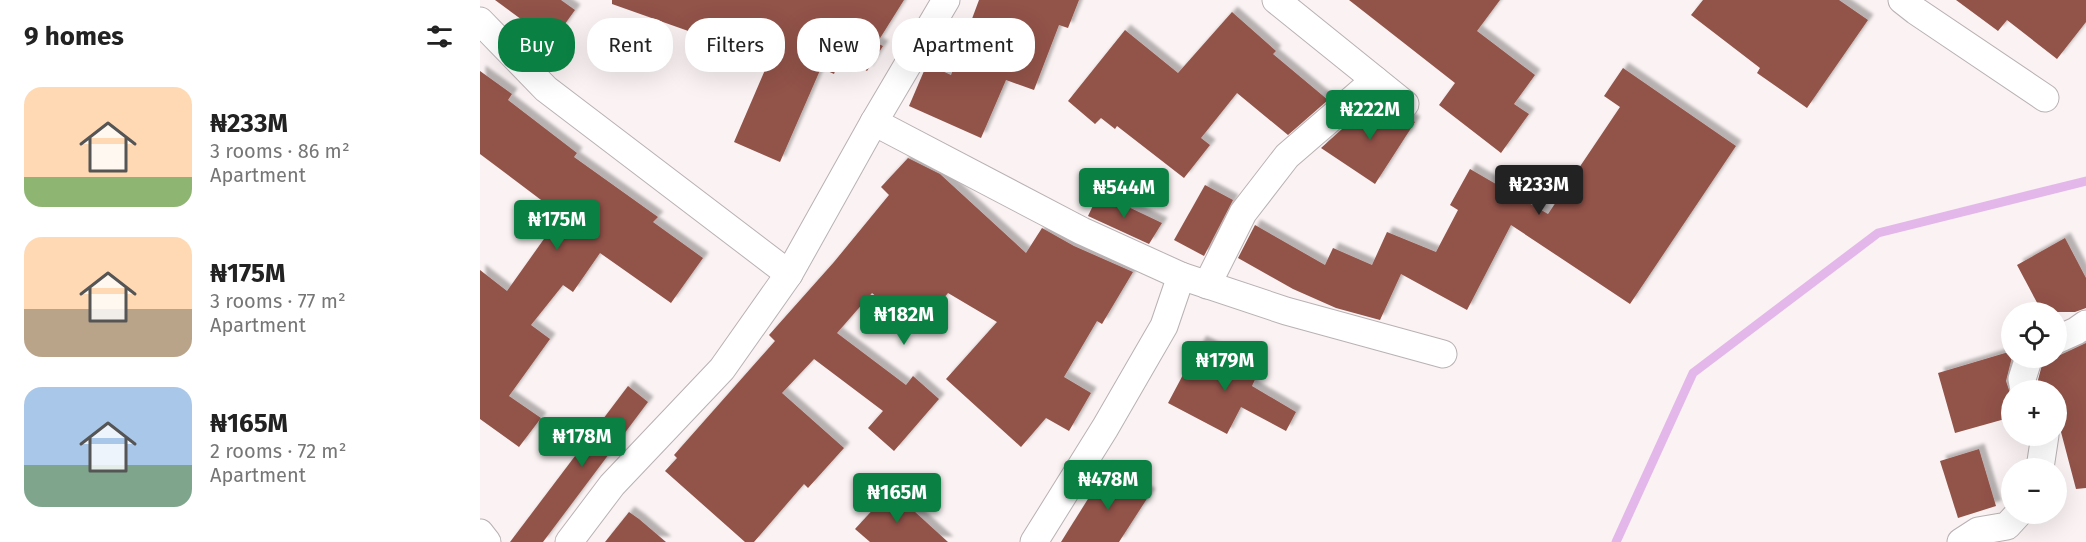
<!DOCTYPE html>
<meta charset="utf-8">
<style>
:root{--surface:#fff;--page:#f2f2f2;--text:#222;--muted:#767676;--accent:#0b8043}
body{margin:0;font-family:"Fira Sans",sans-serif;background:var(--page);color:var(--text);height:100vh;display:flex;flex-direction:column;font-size:22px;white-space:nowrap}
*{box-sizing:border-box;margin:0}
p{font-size:20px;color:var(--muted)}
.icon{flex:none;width:33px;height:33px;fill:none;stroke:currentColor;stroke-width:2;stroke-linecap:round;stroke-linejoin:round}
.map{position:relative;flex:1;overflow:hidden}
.side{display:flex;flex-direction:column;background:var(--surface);width:480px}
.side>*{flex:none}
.guide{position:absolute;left:18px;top:18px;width:570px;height:54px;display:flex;gap:12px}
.controls{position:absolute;left:1521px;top:302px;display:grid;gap:12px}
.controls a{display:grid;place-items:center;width:66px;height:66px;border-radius:50%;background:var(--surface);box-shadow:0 6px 24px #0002;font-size:30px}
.price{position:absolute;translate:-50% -51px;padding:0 14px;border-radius:6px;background:var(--accent);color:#fff;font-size:20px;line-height:39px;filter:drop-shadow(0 2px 3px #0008)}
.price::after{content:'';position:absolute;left:50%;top:36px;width:18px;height:14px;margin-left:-9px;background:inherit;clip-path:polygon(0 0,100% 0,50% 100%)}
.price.active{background:#222;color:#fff}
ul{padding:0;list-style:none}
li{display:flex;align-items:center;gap:18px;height:150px;padding:0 24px}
li span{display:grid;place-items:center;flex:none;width:168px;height:120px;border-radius:18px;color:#555}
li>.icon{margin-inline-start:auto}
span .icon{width:72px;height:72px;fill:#fffc;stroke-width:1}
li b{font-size:26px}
h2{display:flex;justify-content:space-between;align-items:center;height:72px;padding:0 24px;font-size:26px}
.tag{padding:0 21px;border-radius:24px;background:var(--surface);box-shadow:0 6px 24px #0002;font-size:21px;line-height:54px}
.tag.active{background:var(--accent);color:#fff}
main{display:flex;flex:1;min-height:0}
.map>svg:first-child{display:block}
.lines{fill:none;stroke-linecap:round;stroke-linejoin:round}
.stream{stroke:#e4b7ea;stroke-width:9}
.building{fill:#925349;filter:url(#shadow)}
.street-casing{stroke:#b9b1b3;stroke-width:29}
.street{stroke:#fff;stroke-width:27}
</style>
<main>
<section class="side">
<h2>9 homes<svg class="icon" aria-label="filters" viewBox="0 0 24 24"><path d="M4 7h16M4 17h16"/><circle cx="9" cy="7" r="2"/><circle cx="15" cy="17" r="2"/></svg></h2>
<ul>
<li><span style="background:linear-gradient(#ffd9b3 75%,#8fb573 0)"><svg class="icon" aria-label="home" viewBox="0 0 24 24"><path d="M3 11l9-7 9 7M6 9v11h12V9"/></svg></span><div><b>₦233M</b><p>3 rooms · 86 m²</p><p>Apartment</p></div></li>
<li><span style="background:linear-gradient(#ffd9b3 60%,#b9a48a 0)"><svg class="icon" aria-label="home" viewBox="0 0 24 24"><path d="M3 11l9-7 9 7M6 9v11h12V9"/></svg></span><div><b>₦175M</b><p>3 rooms · 77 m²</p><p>Apartment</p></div></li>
<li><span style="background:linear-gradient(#a9c7e8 65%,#7fa58c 0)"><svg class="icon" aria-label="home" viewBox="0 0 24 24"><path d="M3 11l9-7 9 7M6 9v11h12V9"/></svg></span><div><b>₦165M</b><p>2 rooms · 72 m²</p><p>Apartment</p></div></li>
</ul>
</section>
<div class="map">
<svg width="1606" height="542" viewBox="0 0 1606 542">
<defs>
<filter id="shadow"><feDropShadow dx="5.5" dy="-5.5" stdDeviation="1.5" flood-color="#0004"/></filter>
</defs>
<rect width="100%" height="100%" fill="#faf2f3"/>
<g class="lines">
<polyline class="stream" points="1136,542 1213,373 1398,233 1606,181"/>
</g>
<g class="building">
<polygon points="15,0 81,0 95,10 72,42"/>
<polygon points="132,0 424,0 397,43 403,46 387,71 361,54 354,74 341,68 300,162 254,142 288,63 261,53 262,50 132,4"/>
<polygon points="499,0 599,0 588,28 579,25 554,90 526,80 501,138 429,106 447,64 471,75"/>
<polygon points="869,0 1020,0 997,31 1055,75 1034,104 1049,114 1021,153 959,105 975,83"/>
<polygon points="1223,0 1359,0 1388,20 1327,108 1277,73 1280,68 1211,15"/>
<polygon points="1476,0 1606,0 1606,22 1577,59 1527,20 1518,31"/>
<polygon points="752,12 796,51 793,54 848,100 808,135 757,93 721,138 730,145 704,178 637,126 635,129 621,118 615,124 588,101 645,30 698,73"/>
<polygon points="1143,68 1256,146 1150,304 1031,225 987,310 921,274 900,320 856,308 813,289 758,258 775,225 845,265 853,248 892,265 907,232 956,252 978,210 970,205 990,169 1068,214 1140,107 1124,96"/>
<polygon points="0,71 32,94 28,100 97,153 94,157 178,217 173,222 223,258 191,303 120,253 93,292 83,285 51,325 70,339 29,396 61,418 39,447 0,419 0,270 27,291 81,215 0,154"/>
<polygon points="895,100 916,117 922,119 930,119 935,122 895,184 841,148 872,120 874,121"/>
<polygon points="428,158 460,174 546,253 562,228 594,246 653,272 622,324 617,321 584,377 611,393 589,431 566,418 541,447 466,379 517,322 468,293 436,331 392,293 357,333 426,385 433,376 459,399 414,451 388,428 403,411 334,359 302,393 364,448 328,488 324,484 274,542 265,542 185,471 197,458 194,455 295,341 289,335 354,262 409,195 401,187"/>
<polygon points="725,185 753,200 724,256 694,240"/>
<polygon points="619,193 682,223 669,244 608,216"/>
<polygon points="1585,238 1606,278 1606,308 1595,312 1562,312 1537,265"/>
<polygon points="721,341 779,371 772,386 816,412 806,431 761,407 747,434 688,403"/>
<polygon points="1606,343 1606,488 1596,489 1576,413 1576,390 1559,390 1558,380 1564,357 1576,357"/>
<polygon points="1532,351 1532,357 1526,381 1532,399 1532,417 1475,433 1458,373"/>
<polygon points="148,386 168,402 63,542 30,542"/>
<polygon points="1499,449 1516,506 1478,518 1460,461"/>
<polygon points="628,467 670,494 639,542 581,542"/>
<polygon points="411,490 468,542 390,542 375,529"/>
<polygon points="149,512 159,519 186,542 125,542"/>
</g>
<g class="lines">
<defs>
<g id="street">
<polyline points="796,0 925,104"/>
<polyline points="1422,0 1436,11 1565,98"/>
<polyline points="0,21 66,89 309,274"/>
<polyline points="394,122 602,231 701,276 806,311 963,354"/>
<polyline points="727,285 763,213 807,156 895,80"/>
<polyline points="1576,340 1596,331 1606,324"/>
<polyline points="1544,390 1542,379 1549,357"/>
<polyline points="1560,468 1565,435"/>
<polyline points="0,533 7,542"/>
<polyline points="89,542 132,485 242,369 309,274 394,122 466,0"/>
<polyline points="554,542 625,428 684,326 701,276"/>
<polyline points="1481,542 1498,531 1527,526 1539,513"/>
</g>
</defs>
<use href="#street" class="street-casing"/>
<use href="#street" class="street"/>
</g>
</svg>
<div class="controls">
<a><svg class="icon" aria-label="locate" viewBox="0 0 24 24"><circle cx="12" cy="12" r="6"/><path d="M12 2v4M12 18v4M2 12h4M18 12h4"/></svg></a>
<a>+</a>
<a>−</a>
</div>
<b class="price" style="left:890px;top:141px">₦222M</b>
<b class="price active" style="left:1059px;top:216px">₦233M</b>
<b class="price" style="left:644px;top:219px">₦544M</b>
<b class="price" style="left:77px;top:251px">₦175M</b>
<b class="price" style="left:424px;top:346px">₦182M</b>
<b class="price" style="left:745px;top:392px">₦179M</b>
<b class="price" style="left:102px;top:468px">₦178M</b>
<b class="price" style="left:628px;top:511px">₦478M</b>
<b class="price" style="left:417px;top:524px">₦165M</b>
<div class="guide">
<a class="tag active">Buy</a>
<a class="tag">Rent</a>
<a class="tag">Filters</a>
<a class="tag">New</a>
<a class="tag">Apartment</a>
</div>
</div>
</main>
